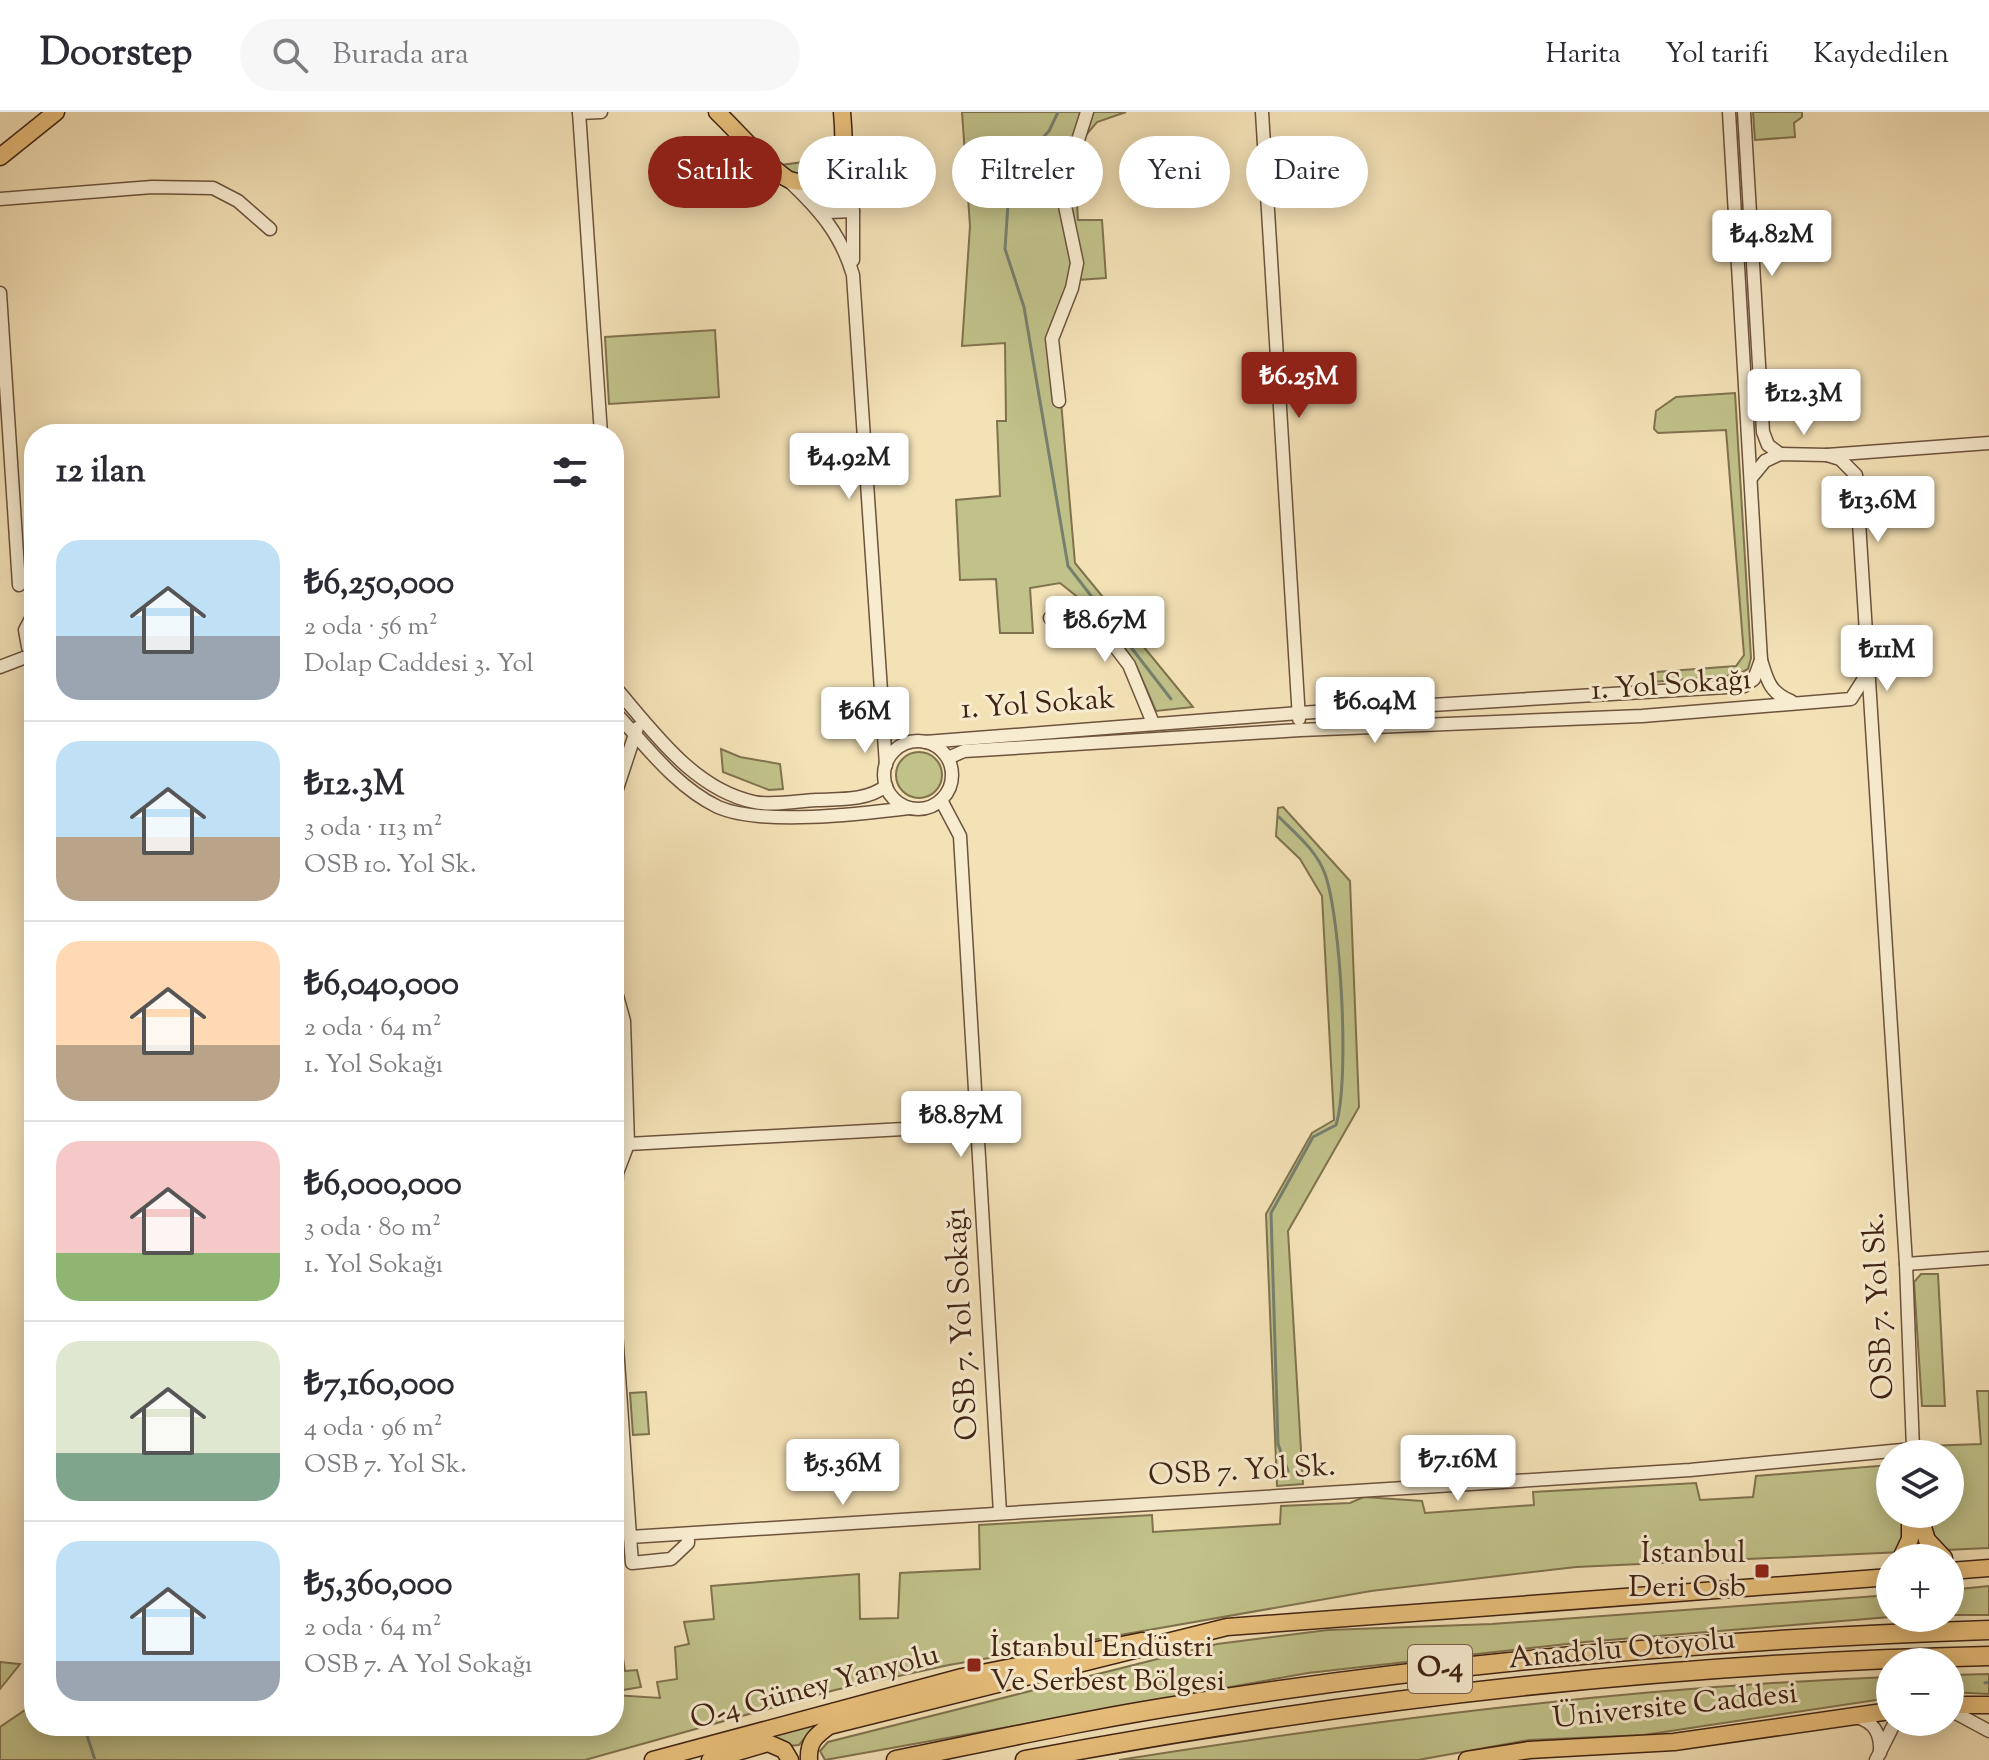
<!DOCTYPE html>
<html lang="tr">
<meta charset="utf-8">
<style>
:root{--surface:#fff;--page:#f7f7f7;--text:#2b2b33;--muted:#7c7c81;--line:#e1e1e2;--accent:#8f2418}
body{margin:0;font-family:"Sorts Mill Goudy",serif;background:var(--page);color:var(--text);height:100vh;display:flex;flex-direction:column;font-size:30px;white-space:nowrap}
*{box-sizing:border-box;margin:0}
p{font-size:26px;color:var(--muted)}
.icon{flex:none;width:44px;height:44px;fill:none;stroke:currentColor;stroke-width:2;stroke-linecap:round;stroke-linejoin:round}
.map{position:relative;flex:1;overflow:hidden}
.side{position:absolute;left:24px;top:312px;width:600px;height:1312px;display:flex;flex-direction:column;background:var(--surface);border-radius:32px;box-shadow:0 4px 20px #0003}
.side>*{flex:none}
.banner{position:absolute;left:648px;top:24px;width:760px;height:72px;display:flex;gap:16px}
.fabs{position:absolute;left:1876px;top:1328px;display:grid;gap:16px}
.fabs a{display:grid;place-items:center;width:88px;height:88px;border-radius:50%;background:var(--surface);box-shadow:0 4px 20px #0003;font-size:40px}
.price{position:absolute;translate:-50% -68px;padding:0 18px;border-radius:8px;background:#fff;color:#222;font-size:26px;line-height:52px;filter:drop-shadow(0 2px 4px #0008)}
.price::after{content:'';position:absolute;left:50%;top:48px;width:24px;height:18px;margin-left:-12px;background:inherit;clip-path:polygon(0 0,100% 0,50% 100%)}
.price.current{background:var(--accent);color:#fff}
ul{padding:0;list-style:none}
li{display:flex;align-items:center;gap:24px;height:200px;padding:0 32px}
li+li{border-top:2px solid var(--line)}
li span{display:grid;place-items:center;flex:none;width:224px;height:160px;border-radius:24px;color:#555}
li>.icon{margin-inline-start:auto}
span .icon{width:96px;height:96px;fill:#fffc;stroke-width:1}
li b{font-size:34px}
h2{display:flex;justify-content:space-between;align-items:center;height:96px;padding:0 32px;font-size:34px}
.chip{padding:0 28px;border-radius:36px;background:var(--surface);box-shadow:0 4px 20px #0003;font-size:28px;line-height:72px}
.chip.current{background:var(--accent);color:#fff}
header{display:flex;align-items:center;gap:48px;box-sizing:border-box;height:112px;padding:0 40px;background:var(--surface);border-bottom:2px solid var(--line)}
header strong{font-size:38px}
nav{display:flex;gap:44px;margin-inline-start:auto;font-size:28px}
.search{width:560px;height:72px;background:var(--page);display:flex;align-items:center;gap:20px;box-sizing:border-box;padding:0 28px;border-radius:44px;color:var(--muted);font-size:30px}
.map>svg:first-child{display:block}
.green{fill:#c1c28a;stroke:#80724f;stroke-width:2}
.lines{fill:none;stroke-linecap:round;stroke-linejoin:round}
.stream{stroke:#77806f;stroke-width:3}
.minor-casing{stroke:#6d533d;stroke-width:15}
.major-casing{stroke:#402314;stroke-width:19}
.highway-casing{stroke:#402314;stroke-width:21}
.minor{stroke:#f8ecd0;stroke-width:12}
.major{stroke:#eac17c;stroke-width:16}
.highway{stroke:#eac17c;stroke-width:18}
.poi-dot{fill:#8f2418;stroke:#f8ecd0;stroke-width:3}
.labels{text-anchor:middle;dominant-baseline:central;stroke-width:6;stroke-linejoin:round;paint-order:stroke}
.shield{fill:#f8ecd0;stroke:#775f4c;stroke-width:2}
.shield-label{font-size:28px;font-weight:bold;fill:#402314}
.street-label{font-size:30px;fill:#402314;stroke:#f8ecd0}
.poi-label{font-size:30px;fill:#402314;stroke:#f8ecd0;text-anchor:end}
</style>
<header>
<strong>Doorstep</strong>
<div class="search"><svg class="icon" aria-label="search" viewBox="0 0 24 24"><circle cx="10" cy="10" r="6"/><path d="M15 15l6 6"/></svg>Burada ara</div>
<nav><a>Harita</a><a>Yol tarifi</a><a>Kaydedilen</a></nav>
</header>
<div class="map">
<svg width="1989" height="1648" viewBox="0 0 1989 1648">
<rect width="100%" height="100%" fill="#f4e2b7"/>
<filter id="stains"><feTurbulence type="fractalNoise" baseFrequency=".0025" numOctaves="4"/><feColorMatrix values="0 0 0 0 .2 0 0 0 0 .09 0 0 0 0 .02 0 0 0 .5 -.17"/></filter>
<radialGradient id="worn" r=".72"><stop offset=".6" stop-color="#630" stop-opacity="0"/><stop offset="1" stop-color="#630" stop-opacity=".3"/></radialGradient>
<g class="green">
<polygon points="962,0 1126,0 1097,10 1074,37 1078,108 1102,108 1106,166 1077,168 1055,220 1075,451 1193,595 1156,599 1135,551 1105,507 1060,471 1030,476 1033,521 1000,521 996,467 960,468 956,388 1000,384 997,309 1006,309 1005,231 962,234 970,114"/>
<polygon points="1753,0 1802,0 1802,5 1794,11 1795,25 1755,28"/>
<polygon points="833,46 821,64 794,64 781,53"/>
<polygon points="844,58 846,95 833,98 810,81 833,72"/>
<polygon points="715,218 719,285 609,292 605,225"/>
<polygon points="1735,281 1751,546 1748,557 1737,563 1651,570 1656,560 1736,554 1744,543 1726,318 1658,321 1654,317 1656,299 1676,285"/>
<polygon points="721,637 740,645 780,652 783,677 769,678 723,660"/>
<circle cx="919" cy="663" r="23"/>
<polygon points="1283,695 1350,769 1359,995 1288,1119 1303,1372 1277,1374 1266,1102 1312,1021 1334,1008 1322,784 1300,747 1276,724 1278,696"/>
<polygon points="1921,1162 1938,1162 1945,1294 1922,1294 1914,1170"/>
<polygon points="1977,1279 1989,1279 1989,1436 1576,1455 1371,1479 949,1553 835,1578 585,1648 0,1648 0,1615 34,1592 34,1614 614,1614 614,1583 660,1586 657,1570 677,1567 675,1535 689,1532 684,1510 714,1507 711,1474 859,1462 860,1507 898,1506 900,1461 980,1457 979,1413 1152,1403 1153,1420 1280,1412 1281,1394 1350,1391 1364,1385 1422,1389 1425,1401 1534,1393 1533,1380 1696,1371 1700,1388 1753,1385 1756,1364 1890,1353 1890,1402 1950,1402 1950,1342 1926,1342 1925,1334 1981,1332"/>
<polygon points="646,1280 649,1322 633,1323 630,1281"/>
<polygon points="1989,1474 1989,1503 1950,1503 1950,1478"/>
<polygon points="1890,1483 1890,1505 1585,1530 1308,1561 825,1648 820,1639 828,1630 1217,1532 1328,1518 1492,1512"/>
<polygon points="620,1527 625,1559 637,1558 641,1575 617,1579 614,1528"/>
<polygon points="0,1550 20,1552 0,1577"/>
<polygon points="1989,1562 1989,1582 1950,1580 1950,1563"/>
<path d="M1890 1565V1586L1644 1623 1529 1628 1418 1648H1119C1374 1608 1631 1575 1890 1565Z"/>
<polygon points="815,1613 799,1633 788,1634 766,1624"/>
</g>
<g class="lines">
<g class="stream">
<polyline points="1058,0 1049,19 1034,35 1008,92 1005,137 1024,195 1068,454 1171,587"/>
<path d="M1279 705C1296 722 1317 739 1325 762 1341 807 1350 969 1336 1013L1313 1025 1271 1101 1278 1332 1288 1359"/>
<polyline points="1985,1571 1989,1570"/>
<polyline points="84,1614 95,1648"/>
</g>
<defs>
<g id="minor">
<polyline points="579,0 601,322"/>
<polyline points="1262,0 1299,607"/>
<path d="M1729 0 1761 548C1767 568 1770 581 1791 589"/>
<polyline points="1744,0 1763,320 1768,333 1780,342"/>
<polyline points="579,1 601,0"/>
<polyline points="845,35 853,99 853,148"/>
<path d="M788 68C819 97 841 122 853 163L886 653"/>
<polyline points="0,87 152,75 213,76 238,89 270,117"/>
<polyline points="819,95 829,100 853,99"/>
<polyline points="0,181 19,473"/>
<polyline points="1059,289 1052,227 1072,176 1077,151 1065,94 1066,66 1087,0"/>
<polyline points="1751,366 1765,349 1780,342 1827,343 1989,331"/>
<polyline points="34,501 25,518 28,535 34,542"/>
<polyline points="1050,506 1091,503 1129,553 1153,611"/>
<polyline points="0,555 34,542"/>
<polyline points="614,556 615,580"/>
<path d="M614 574C653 619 693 677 754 690 773 694 797 689 816 688 841 687 866 689 886 674"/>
<path d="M614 599C645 633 676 675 718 695 761 714 861 702 909 696"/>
<circle cx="918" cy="663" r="34"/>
<polyline points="925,630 1299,601 1744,574 1754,567 1761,548"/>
<polyline points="948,646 964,639 1300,618 1642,604 1851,587 1865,565"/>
<polyline points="614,686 637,616"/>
<polyline points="941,688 960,724 1000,1401"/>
<polyline points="614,873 624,909 628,1032 617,1061 614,1111"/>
<polyline points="628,1032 977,1013"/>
<polyline points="1906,1152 1989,1146"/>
<polyline points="614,1190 630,1425"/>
<polyline points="688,1422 688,1431 671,1447 632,1451 630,1425 1690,1358 1913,1337 1906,1152 1856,363 1840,347 1827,343"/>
<polyline points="1950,1598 1989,1619"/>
<path d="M1856 1605C1875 1610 1881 1622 1880 1641"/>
<polyline points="1876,1648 1895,1610"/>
</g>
<g id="major">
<path d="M717 0C739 21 761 48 786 66 794 71 807 70 816 68 849 60 844 27 842 0"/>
<polyline points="0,45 56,0"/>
<polyline points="1913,1337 1913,1342"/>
<polyline points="1919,1402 1927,1428 1944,1446"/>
<polyline points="1901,1446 1910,1427 1910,1402"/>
<polyline points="1950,1459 1989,1456"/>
<polyline points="1950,1593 1989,1593"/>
<polyline points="653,1648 962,1565 1142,1529"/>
<polyline points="710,1648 768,1631 784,1638 790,1648"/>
<path d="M809 1648C808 1630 815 1624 829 1614L1227 1515 1890 1465"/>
<polyline points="1467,1648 1529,1638 1674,1630 1890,1599"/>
</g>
<g id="highway">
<path d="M896 1648C995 1628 1094 1606 1194 1591 1457 1549 1723 1527 1989 1518"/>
<path d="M1025 1648C1343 1588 1666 1551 1989 1544"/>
</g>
</defs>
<use href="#minor" class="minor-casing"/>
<use href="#major" class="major-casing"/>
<use href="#highway" class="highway-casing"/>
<use href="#minor" class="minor"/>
<use href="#major" class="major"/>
<use href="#highway" class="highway"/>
</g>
<g class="poi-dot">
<rect x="1754" y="1451" width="16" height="16" rx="4"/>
<rect x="966" y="1545" width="16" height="16" rx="4"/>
</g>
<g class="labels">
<rect class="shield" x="1408" y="1533" width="64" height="48" rx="6"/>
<g class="shield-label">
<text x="1440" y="1557">O-4</text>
</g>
<g class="street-label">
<text transform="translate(1671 574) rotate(-4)">1. Yol Sokağı</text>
<text transform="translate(1038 593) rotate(-4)">1. Yol Sokak</text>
<text transform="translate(1880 1194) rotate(-93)">OSB 7. Yol Sk.</text>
<text transform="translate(963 1212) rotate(-93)">OSB 7. Yol Sokağı</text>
<text transform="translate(1242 1360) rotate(-3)">OSB 7. Yol Sk.</text>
<text transform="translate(1622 1538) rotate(-5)">Anadolu Otoyolu</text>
<text transform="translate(815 1576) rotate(-15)">O-4 Güney Yanyolu</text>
<text transform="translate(1675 1595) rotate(-6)">Üniversite Caddesi</text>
</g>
<g class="poi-label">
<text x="1746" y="1442">İstanbul<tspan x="1746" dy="34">Deri Osb</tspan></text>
<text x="990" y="1536" text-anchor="start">İstanbul Endüstri<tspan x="990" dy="34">Ve Serbest Bölgesi</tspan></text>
</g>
</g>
<rect width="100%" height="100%" filter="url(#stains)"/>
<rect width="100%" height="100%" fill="url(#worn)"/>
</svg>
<div class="fabs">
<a><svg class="icon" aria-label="layers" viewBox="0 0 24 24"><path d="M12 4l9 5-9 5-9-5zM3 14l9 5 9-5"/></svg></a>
<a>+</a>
<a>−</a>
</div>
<b class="price" style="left:1772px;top:166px">₺4.82M</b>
<b class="price current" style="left:1299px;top:308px">₺6.25M</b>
<b class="price" style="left:1804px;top:325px">₺12.3M</b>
<b class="price" style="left:849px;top:389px">₺4.92M</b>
<b class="price" style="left:1878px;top:432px">₺13.6M</b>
<b class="price" style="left:1105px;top:552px">₺8.67M</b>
<b class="price" style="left:1887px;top:581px">₺11M</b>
<b class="price" style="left:1375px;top:633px">₺6.04M</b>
<b class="price" style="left:865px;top:643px">₺6M</b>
<b class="price" style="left:961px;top:1047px">₺8.87M</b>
<b class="price" style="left:1458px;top:1391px">₺7.16M</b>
<b class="price" style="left:843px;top:1395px">₺5.36M</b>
<div class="banner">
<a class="chip current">Satılık</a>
<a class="chip">Kiralık</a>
<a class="chip">Filtreler</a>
<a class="chip">Yeni</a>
<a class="chip">Daire</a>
</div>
<section class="side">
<h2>12 ilan<svg class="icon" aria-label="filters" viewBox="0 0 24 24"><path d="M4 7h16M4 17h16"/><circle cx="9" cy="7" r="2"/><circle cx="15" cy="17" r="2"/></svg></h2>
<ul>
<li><span style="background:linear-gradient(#bfe0f5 60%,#9aa5b1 0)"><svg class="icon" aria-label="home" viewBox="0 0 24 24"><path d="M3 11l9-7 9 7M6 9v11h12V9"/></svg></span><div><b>₺6,250,000</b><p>2 oda · 56 m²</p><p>Dolap Caddesi 3. Yol</p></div></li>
<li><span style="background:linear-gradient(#bfe0f5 60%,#b9a48a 0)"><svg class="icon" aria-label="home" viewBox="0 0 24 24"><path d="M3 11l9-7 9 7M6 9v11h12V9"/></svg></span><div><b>₺12.3M</b><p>3 oda · 113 m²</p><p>OSB 10. Yol Sk.</p></div></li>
<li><span style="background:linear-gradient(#ffd9b3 65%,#b9a48a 0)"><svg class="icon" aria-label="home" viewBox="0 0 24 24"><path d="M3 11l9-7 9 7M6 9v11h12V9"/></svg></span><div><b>₺6,040,000</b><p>2 oda · 64 m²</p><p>1. Yol Sokağı</p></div></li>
<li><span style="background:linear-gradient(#f6c9c9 70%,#8fb573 0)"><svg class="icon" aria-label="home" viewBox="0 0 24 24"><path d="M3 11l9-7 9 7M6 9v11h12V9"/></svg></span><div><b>₺6,000,000</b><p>3 oda · 80 m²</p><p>1. Yol Sokağı</p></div></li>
<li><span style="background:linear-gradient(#dfe7d0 70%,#7fa58c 0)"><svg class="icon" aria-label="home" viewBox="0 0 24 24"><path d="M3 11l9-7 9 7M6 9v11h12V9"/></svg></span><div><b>₺7,160,000</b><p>4 oda · 96 m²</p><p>OSB 7. Yol Sk.</p></div></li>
<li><span style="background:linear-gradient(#bfe0f5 75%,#9aa5b1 0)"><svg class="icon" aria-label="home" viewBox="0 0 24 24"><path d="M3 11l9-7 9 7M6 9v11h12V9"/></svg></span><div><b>₺5,360,000</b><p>2 oda · 64 m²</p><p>OSB 7. A Yol Sokağı</p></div></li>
</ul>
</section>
</div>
